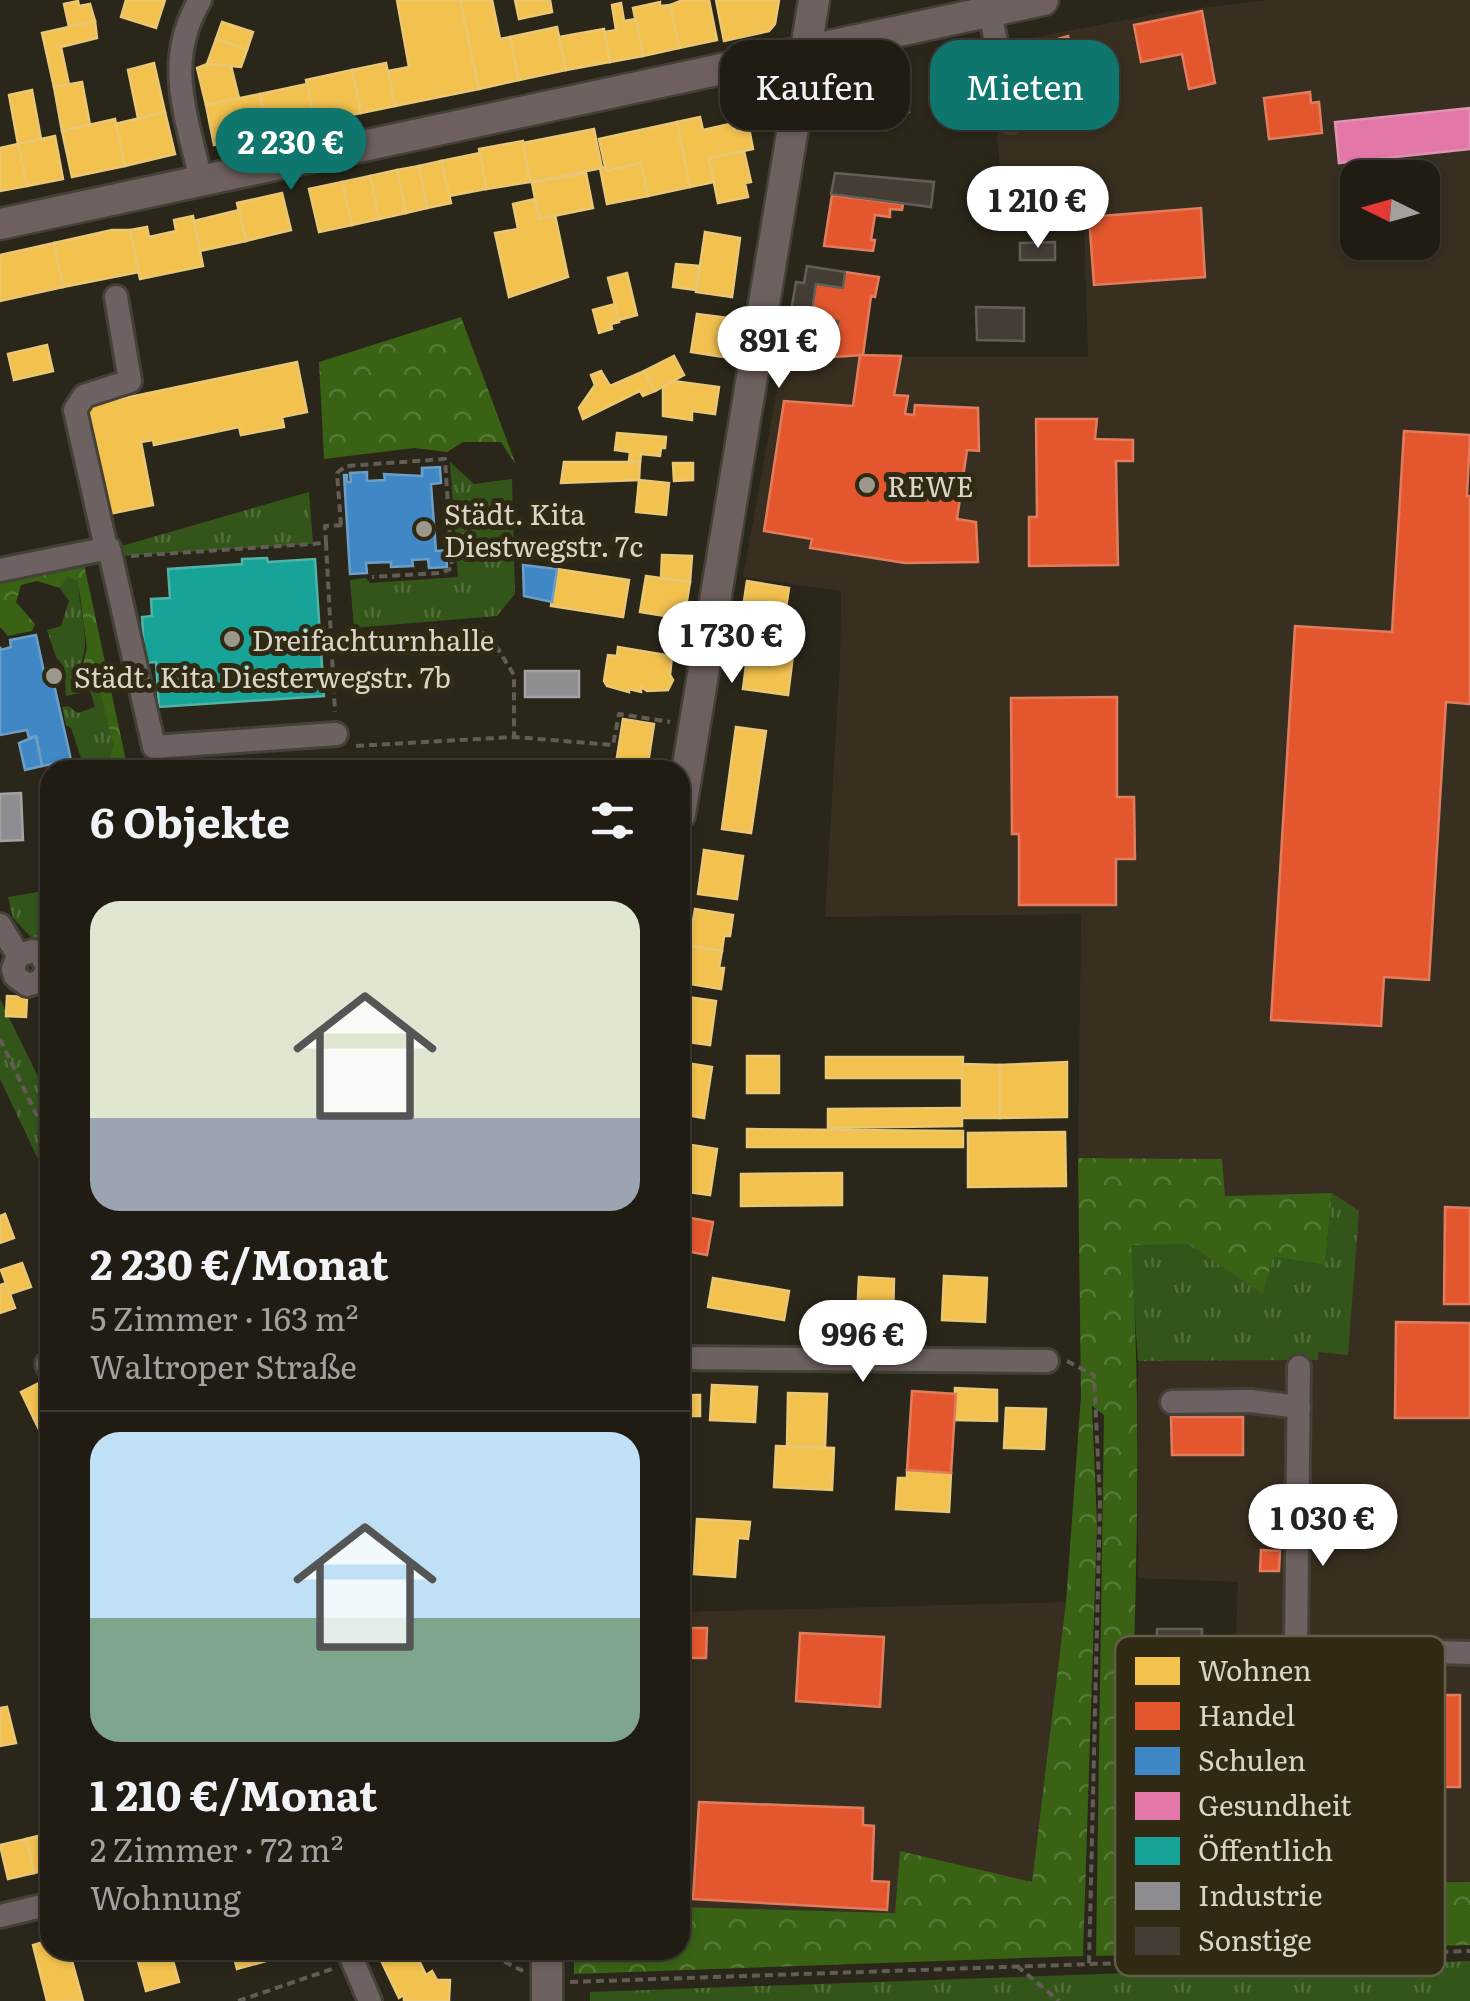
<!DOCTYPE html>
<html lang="de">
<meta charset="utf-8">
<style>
:root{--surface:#201c14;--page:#2d2922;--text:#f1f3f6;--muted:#a2a1a0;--line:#3d3a34;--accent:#0f766e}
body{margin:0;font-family:Literata,serif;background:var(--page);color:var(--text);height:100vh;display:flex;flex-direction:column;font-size:38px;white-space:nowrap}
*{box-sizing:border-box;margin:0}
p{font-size:32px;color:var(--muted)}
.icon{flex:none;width:55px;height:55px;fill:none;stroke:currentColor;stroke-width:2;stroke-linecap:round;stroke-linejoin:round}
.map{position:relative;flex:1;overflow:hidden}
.side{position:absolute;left:40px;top:760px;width:650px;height:1200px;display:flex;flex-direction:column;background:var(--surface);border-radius:30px;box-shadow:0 2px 8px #0004,0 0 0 2px var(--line)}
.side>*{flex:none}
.guide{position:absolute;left:720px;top:40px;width:600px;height:90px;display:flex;gap:20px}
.needle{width:65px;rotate:275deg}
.buttons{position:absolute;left:1340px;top:160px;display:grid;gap:20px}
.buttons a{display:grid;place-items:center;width:100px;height:100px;border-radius:20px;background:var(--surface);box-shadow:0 2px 8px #0004,0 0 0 2px var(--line);font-size:50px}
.price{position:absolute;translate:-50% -85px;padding:0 22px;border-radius:35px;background:#fff;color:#222;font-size:32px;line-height:65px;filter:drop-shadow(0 2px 5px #0008)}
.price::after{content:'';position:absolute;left:50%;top:60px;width:30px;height:22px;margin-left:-15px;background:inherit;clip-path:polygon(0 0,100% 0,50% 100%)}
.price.on{background:var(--accent);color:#fff}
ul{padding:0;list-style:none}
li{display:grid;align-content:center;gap:20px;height:530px;padding:0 50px}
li+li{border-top:2px solid var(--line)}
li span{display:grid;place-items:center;height:310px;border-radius:30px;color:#555}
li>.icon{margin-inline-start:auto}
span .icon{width:180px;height:180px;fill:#fffc;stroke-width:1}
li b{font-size:42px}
h2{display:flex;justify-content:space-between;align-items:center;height:120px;padding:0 50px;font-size:42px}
.chip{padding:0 35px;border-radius:30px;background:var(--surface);box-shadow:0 2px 8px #0004,0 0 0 2px var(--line);font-size:35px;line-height:90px}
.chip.on{background:var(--accent);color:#fff}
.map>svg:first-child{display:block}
.commercial{fill:#392f20;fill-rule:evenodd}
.grass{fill:url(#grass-tufts)}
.forest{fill:url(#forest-crowns)}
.homes{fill:#f2c14e;stroke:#eac773;stroke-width:2.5}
.shops{fill:#e4572e;stroke:#e17d5c;stroke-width:2.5}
.schools{fill:#3f88c5;stroke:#6d9fc6;stroke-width:2.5}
.health{fill:#e377a8;stroke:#e093b2;stroke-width:2.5}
.public{fill:#17a398;stroke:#51b2a6;stroke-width:2.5}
.industry{fill:#8d8d92;stroke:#a4a3a2;stroke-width:2.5}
.building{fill:#433d34;stroke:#645e55;stroke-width:2.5}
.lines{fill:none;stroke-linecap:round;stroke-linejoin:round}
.minor-casing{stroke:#444138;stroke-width:28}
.major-casing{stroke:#444138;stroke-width:35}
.path{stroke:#635b56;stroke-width:4;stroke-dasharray:8 5;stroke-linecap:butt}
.minor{stroke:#6d6161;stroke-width:22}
.major{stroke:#6e605e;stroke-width:30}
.poi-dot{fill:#9c988b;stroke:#302a14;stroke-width:4}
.labels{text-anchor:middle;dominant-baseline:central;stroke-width:10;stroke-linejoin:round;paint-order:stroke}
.poi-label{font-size:28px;fill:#d9d5c8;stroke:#302a14;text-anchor:start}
.key{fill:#302a14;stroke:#635d4a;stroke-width:2.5}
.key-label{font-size:28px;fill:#d9d5c8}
</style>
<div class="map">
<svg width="1470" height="2001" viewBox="0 0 1470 2001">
<defs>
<pattern id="grass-tufts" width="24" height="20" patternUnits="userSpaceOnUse" patternTransform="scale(2.5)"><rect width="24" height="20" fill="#34551a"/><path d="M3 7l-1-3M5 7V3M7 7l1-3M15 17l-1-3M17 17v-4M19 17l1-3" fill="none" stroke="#516d3a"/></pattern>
<pattern id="forest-crowns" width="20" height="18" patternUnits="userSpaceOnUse" patternTransform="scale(2.5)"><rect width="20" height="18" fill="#396215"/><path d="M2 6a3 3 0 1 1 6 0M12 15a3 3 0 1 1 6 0" fill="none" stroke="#557836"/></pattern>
</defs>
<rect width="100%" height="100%" fill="#2a261a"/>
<g class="commercial">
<path d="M1268 0H1470V1882L1261 1883 1268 1666 1235 1664 1238 1582 1138 1578V1361L1317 1360 1332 1193 1224 1196 1221 1159 1078 1158 1081 914 825 917 840 663 841 591 743 577 784 350 834 357H1088L1084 218 1004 215 989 46 1167 12ZM1358 178H1422V242H1358Z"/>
<polygon points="1066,1602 1032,1883 901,1851 895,1913 680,1907 680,1612"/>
</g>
<g class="grass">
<polygon points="450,462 474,484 512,479 515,594 497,616 354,628 350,580 366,578 370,583 458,577"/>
<polygon points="309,492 313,544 122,556 118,547"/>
<path d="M67 576 79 581C77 609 92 637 81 663L98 683 102 698 113 745 108 762 102 761 101 766 82 761 71 728 66 725 62 707 68 706 78 713 95 707 90 691 66 696 64 667 56 657 47 630 61 626 69 601 60 588Z"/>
<polygon points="50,890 50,958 13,918 8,897"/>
<polygon points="0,999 50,1101 50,1184 0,1079"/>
<polygon points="1332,1193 1359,1211 1348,1355 1318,1352 1318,1360 1138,1361 1130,1244 1188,1244 1263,1293 1273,1257 1325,1265"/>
<polygon points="1470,1961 1470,2001 590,2001 590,1992"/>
</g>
<g class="forest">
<polygon points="461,317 516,465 501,442 463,442 447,452 414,448 324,459 319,362"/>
<polygon points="84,564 128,770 116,770 117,764 108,762 113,745 98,683 81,672 87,648 78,581 67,577 60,588 37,581 21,585 16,602 35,624 32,631 8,636 0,627 0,582"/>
<path d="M1078 1158 1222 1159 1225 1196 1332 1193 1325 1265 1273 1257 1263 1294 1188 1244 1131 1245C1145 1456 1132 1666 1128 1878L1261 1883 1470 1882V1945L1096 1956 1104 1415 1092 1406 1097 1524 1083 1956 574 1974V1950H680V1907L895 1913 900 1851 1032 1882 1066 1602 1081 1396Z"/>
</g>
<g class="homes">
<polygon points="126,0 165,0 156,28 121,17"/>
<polygon points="397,0 460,0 479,89 395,106 388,71 409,67"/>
<polygon points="460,0 492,0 500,39 510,37 519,80 479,89"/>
<polygon points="515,0 550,0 552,12 519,19"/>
<polygon points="683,0 709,0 717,40 679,48 670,5"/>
<polygon points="716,0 779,0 775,24 769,31 724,41"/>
<polygon points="78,1 79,6 90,4 95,21 69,27 64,4"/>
<polygon points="660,2 660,6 670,5 679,48 643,56 633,8"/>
<polygon points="621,3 624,21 636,19 643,56 610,62 605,32 616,30 612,5"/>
<polygon points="95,21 97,38 61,47 69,85 54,87 42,33"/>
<polygon points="222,22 253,32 247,50 216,39"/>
<polygon points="557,27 566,70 519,80 510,37"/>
<polygon points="604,29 610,62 566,70 559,37"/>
<polygon points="216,39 247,50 241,67 207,64"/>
<polygon points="154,63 165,112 138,118 128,70"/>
<polygon points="386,63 395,106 361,113 352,70"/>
<polygon points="207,64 231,66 239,98 206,105 197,68"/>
<polygon points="352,70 361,113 315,123 306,80"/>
<polygon points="82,82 90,125 62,131 54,87"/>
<polygon points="307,84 315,123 268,134 260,94"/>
<polygon points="32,90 41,139 18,144 9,95"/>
<polygon points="260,94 268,134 214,145 206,105"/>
<polygon points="165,112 175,154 125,166 115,124"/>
<polygon points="700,117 703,130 734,123 735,131 749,128 753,149 709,158 714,182 690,187 677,122"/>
<polygon points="115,119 125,166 72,177 62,131"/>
<polygon points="677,122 690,187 648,196 641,163 606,171 599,139"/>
<polygon points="594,129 602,168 530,182 523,143"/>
<polygon points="55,136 63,179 27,186 18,144"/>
<polygon points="523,141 530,182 486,189 479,149"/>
<polygon points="18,144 27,186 0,191 0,148"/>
<polygon points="744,151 751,182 745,183 748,197 718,203 709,158"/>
<polygon points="480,153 486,189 449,196 441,161"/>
<polygon points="441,161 451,203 427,208 419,166"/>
<polygon points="641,163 648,196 607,204 600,168 606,167 606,171"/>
<polygon points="419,166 427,208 406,213 397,170"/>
<polygon points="397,170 406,213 379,219 370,176"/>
<polygon points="586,173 593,208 539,219 532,183"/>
<polygon points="370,176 379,219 352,225 342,182"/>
<polygon points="342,182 352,225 319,232 309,189"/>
<polygon points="282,193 291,230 246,241 237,203"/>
<polygon points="535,199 539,219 555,215 568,277 509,297 495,233 518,229 513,204"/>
<polygon points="239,210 246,241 200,251 194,221"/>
<polygon points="193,216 203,266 140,279 130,230 147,227 149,237 176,231 174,220"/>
<polygon points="112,230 130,230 139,272 63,287 54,243"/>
<polygon points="705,232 740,238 732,297 696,292"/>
<polygon points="54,243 63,287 0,301 0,255"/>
<polygon points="676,264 699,266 696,290 673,287"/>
<polygon points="627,273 637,315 619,320 608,278"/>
<polygon points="615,304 619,322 611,324 612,329 599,333 593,310"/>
<polygon points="697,314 729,318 724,357 691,352"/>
<polygon points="47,345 53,371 14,380 8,354"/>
<polygon points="674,356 684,375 655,391 644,371"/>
<polygon points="297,362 307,412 282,417 284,427 241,435 239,427 154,445 153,440 141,442 153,505 104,515 82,407"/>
<polygon points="601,371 610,386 644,371 655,391 643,396 640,391 583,419 579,408 595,385 591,375"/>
<polygon points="673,381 719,387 715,414 692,411 692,420 663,416 663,387"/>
<polygon points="617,433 666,437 665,448 661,448 660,456 641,454 640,462 629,461 630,452 615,450"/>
<polygon points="564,462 640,462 639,480 561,483"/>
<polygon points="673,463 693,463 693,480 674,481"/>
<polygon points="639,480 669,483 666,515 636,512"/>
<polygon points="662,555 692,556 690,582 661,578"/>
<polygon points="557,569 629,580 623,617 551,606"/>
<polygon points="646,576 690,582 684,619 640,612"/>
<polygon points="747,581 789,588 783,627 741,621"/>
<polygon points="618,647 672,656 670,675 673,680 668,690 647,691 641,687 641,692 629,689 629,692 607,686 604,681 608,655 617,656"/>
<polygon points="748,649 793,655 788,695 743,689"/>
<polygon points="623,719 654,724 647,770 615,770"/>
<polygon points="736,727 766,731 751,833 722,829"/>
<polygon points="704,850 743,856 737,899 698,894"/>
<polygon points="695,909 733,915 730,936 724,936 722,951 689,946"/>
<polygon points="689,946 722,951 719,968 724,968 721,989 684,983"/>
<polygon points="7,996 27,997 26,1017 6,1016"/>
<polygon points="681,996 716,1001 710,1045 680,1041"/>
<rect x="747" y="1056" width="32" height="37"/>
<polygon points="826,1057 963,1057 962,1078 826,1078"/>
<polygon points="680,1062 712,1067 704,1118 680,1114"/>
<polygon points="1067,1062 1067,1117 1000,1118 1000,1065"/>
<polygon points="962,1064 1000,1065 1000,1118 962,1118"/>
<polygon points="962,1108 962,1126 828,1128 828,1109"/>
<polygon points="747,1129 963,1131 963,1147 747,1147"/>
<polygon points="1065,1132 1066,1186 968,1187 968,1133"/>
<polygon points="685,1144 717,1149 710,1195 680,1191"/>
<polygon points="842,1173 842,1205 741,1206 741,1174"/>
<polygon points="5,1214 14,1238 0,1243 0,1216"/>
<polygon points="22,1263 31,1287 10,1294 1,1270"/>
<polygon points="944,1276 987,1278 985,1322 942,1320"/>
<polygon points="859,1277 894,1279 893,1320 857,1319"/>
<polygon points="713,1278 789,1291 784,1320 708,1307"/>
<polygon points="6,1283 15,1308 0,1313 0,1285"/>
<polygon points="41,1382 50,1402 50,1411 34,1419 21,1392"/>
<polygon points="712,1385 757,1387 755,1422 710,1420"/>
<polygon points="955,1388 997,1390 997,1421 954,1420"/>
<polygon points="788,1393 827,1394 825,1447 787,1446"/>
<rect x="681" y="1395" width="19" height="21"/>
<polygon points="1006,1408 1046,1409 1044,1449 1004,1448"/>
<polygon points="50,1411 50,1444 47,1446 34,1419"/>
<polygon points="776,1446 834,1448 832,1490 774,1487"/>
<polygon points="907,1470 951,1473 949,1512 896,1509 898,1478 907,1478"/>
<polygon points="697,1519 750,1522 748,1539 738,1538 735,1577 694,1574"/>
<polygon points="7,1707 16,1743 0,1746 0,1708"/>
<polygon points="50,1833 50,1869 34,1873 26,1839"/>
<polygon points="26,1839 34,1873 8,1879 0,1845"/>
<polygon points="50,1940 50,1950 69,1950 83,2001 47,2001 33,1945"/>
<polygon points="135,1950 170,1950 179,1982 146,1991"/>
<polygon points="232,1950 267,1950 270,1960 237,1969"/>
<polygon points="376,1950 414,1950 426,1975 432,1971 437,1980 450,1980 449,2001 404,2001 404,1995 399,1998"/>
</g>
<g class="shops">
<polygon points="1202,11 1215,83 1189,89 1182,54 1141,62 1134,25"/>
<polygon points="1068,36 1082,86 1030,100 1016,51"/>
<polygon points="901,74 909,112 881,118 880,126 887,126 886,130 843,122 849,85"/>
<polygon points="1310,92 1311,103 1319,102 1322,133 1269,139 1264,98"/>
<polygon points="1380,158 1382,175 1414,172 1415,178 1358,178 1358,220 1345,221 1341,180 1352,178 1350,161"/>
<polygon points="832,195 903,204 902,210 890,209 890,217 875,215 871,240 875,240 873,251 824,246"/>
<polygon points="1201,208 1205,277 1094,285 1089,217"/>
<polygon points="845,272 879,277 875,297 871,296 863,355 834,357 838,321 811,317 816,284 843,288"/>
<polygon points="860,355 901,356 894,395 908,396 905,414 914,415 915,405 978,408 979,451 967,450 957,519 976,522 978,562 905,563 810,548 812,539 764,531 784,401 853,406"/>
<polygon points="1036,419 1097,419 1095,439 1133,440 1133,461 1116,461 1118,565 1029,566 1029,517 1037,517"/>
<polygon points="1404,431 1470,435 1467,496 1470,496 1470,704 1446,702 1429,980 1384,977 1381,1026 1271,1020 1295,626 1392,632"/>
<polygon points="1117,697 1117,797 1134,797 1135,859 1116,859 1116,905 1019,905 1019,834 1012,834 1011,698"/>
<polygon points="1445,1207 1470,1208 1470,1304 1444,1304"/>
<polygon points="680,1216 713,1222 707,1255 680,1250"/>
<polygon points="1396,1322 1470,1323 1470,1418 1395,1418"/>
<polygon points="912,1391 956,1394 951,1473 907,1470"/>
<polygon points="1171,1417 1243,1417 1243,1455 1172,1455"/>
<polygon points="1261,1550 1280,1551 1279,1571 1260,1571"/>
<polygon points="680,1628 707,1628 706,1658 680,1658"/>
<polygon points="800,1633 884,1637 880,1707 796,1701"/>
<rect x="1404" y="1695" width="56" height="92"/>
<polygon points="699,1802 863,1808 863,1825 874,1826 872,1881 889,1882 887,1910 693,1899"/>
</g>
<g class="schools">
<polygon points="440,467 441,483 431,484 436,551 446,550 447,567 429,568 428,559 412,560 413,566 391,567 391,562 366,563 367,573 350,574 344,475 347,475 347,482 351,482 350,473 367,472 367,481 385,480 384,474 422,476 422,468"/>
<polygon points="523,565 557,569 552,602 524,596"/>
<polygon points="36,635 44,672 51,671 71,760 42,766 36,736 29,738 27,730 0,735 0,647 1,650 11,647 10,640"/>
<polygon points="36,736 42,766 25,770 19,743"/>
</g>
<polygon class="health" points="1470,108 1470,149 1339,163 1335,122"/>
<polygon class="public" points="267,558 268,562 315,559 324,696 159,707 156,662 145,663 142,617 152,616 151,599 170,598 168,569 242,564 242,559"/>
<g class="industry">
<rect x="525" y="671" width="54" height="26"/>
<polygon points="42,792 50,792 50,836 46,837"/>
<polygon points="21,793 23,840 0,841 0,794"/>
</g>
<g class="building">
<polygon points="972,58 982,108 941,117 930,67"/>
<polygon points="835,173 934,182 931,207 831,194"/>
<polygon points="1055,242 1055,260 1020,260 1020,243"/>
<polygon points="807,266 845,272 843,288 816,284 811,317 838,321 834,351 796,345 801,312 791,311 796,282 804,283"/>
<polygon points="976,307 1024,308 1024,341 977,340"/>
<polygon points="1157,1629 1202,1629 1201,1687 1220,1687 1219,1757 1166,1756 1167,1695 1156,1695"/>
</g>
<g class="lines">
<defs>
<g id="minor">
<path d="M200 0C163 62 187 116 201 181"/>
<polyline points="990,11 1011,121"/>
<polyline points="106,548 75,410 84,396 130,381 116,297"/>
<polyline points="0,570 109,548 154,747 336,734"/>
<polyline points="0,925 18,955 13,969 15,976 27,985 41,981 48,968 40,954 33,951 18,955"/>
<polyline points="680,1358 1047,1361"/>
<polyline points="47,1364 50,1370"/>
<polyline points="1299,1367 1296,1648 1470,1653"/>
<polyline points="1172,1402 1251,1401 1299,1407"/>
<polyline points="0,1916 50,1904"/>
<polyline points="348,1950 370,2001"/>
</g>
<g id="major">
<polyline points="0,224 1043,0"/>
<polyline points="680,814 814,0"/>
<polyline points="547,1950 547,2001"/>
</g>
</defs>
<use href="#minor" class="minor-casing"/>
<use href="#major" class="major-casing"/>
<g class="path">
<polyline points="341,525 337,473 346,466 445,459 452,568 441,573 372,577"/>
<polyline points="326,543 325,526 347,525"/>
<polyline points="131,556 326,543 335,712"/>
<polyline points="334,642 488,633 514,675 514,736"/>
<polyline points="356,746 514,737 613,745 619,714 670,722"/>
<polyline points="0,1039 50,1143"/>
<polyline points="1067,1361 1094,1375 1100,1502 1089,1964"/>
<polyline points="481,1950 523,1971"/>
<polyline points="1017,1966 1059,2001"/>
<polyline points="570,1982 1470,1951"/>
<polyline points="238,2001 332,1969"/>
</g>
<use href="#minor" class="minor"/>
<use href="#major" class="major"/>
</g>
<g class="poi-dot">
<circle cx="867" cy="485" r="10"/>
<circle cx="424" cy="529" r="10"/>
<circle cx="232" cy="639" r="10"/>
<circle cx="54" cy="676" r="10"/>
</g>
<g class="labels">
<g class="poi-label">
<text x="887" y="485">REWE</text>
<text x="444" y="513">Städt. Kita<tspan x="444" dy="32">Diestwegstr. 7c</tspan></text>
<text x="252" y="639">Dreifachturnhalle</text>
<text x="74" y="676">Städt. Kita Diesterwegstr. 7b</text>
</g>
</g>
<rect x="1115" y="1636" width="330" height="340" rx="15" class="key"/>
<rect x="1135" y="1657" width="45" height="28" fill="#f2c14e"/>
<rect x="1135" y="1702" width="45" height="28" fill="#e4572e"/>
<rect x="1135" y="1747" width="45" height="28" fill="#3f88c5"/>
<rect x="1135" y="1792" width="45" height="28" fill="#e377a8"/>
<rect x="1135" y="1837" width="45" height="28" fill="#17a398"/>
<rect x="1135" y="1882" width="45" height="28" fill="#8d8d92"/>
<rect x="1135" y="1927" width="45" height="28" fill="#433d34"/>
<g class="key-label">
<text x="1198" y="1681">Wohnen</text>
<text x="1198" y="1726">Handel</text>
<text x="1198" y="1771">Schulen</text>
<text x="1198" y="1816">Gesundheit</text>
<text x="1198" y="1861">Öffentlich</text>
<text x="1198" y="1906">Industrie</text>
<text x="1198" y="1951">Sonstige</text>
</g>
</svg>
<div class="buttons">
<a><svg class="needle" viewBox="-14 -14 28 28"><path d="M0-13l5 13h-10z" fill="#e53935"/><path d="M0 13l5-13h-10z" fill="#a2a1a0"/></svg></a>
</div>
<b class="price on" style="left:291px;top:193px">2 230 €</b>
<b class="price" style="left:1038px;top:251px">1 210 €</b>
<b class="price" style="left:779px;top:391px">891 €</b>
<b class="price" style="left:732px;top:686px">1 730 €</b>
<b class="price" style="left:863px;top:1385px">996 €</b>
<b class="price" style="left:1323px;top:1569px">1 030 €</b>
<div class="guide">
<a class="chip">Kaufen</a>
<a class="chip on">Mieten</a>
</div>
<section class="side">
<h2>6 Objekte<svg class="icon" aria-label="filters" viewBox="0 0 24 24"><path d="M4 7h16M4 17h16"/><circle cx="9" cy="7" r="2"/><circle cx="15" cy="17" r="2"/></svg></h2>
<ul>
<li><span style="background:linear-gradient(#dfe7d0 70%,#9aa5b1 0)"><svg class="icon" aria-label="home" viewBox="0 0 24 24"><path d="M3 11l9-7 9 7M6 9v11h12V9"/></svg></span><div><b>2 230 €/Monat</b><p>5 Zimmer · 163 m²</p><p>Waltroper Straße</p></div></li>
<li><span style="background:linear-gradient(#bfe0f5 60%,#7fa58c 0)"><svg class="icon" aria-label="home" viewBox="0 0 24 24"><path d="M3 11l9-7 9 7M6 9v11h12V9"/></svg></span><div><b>1 210 €/Monat</b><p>2 Zimmer · 72 m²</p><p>Wohnung</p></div></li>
</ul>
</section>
</div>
